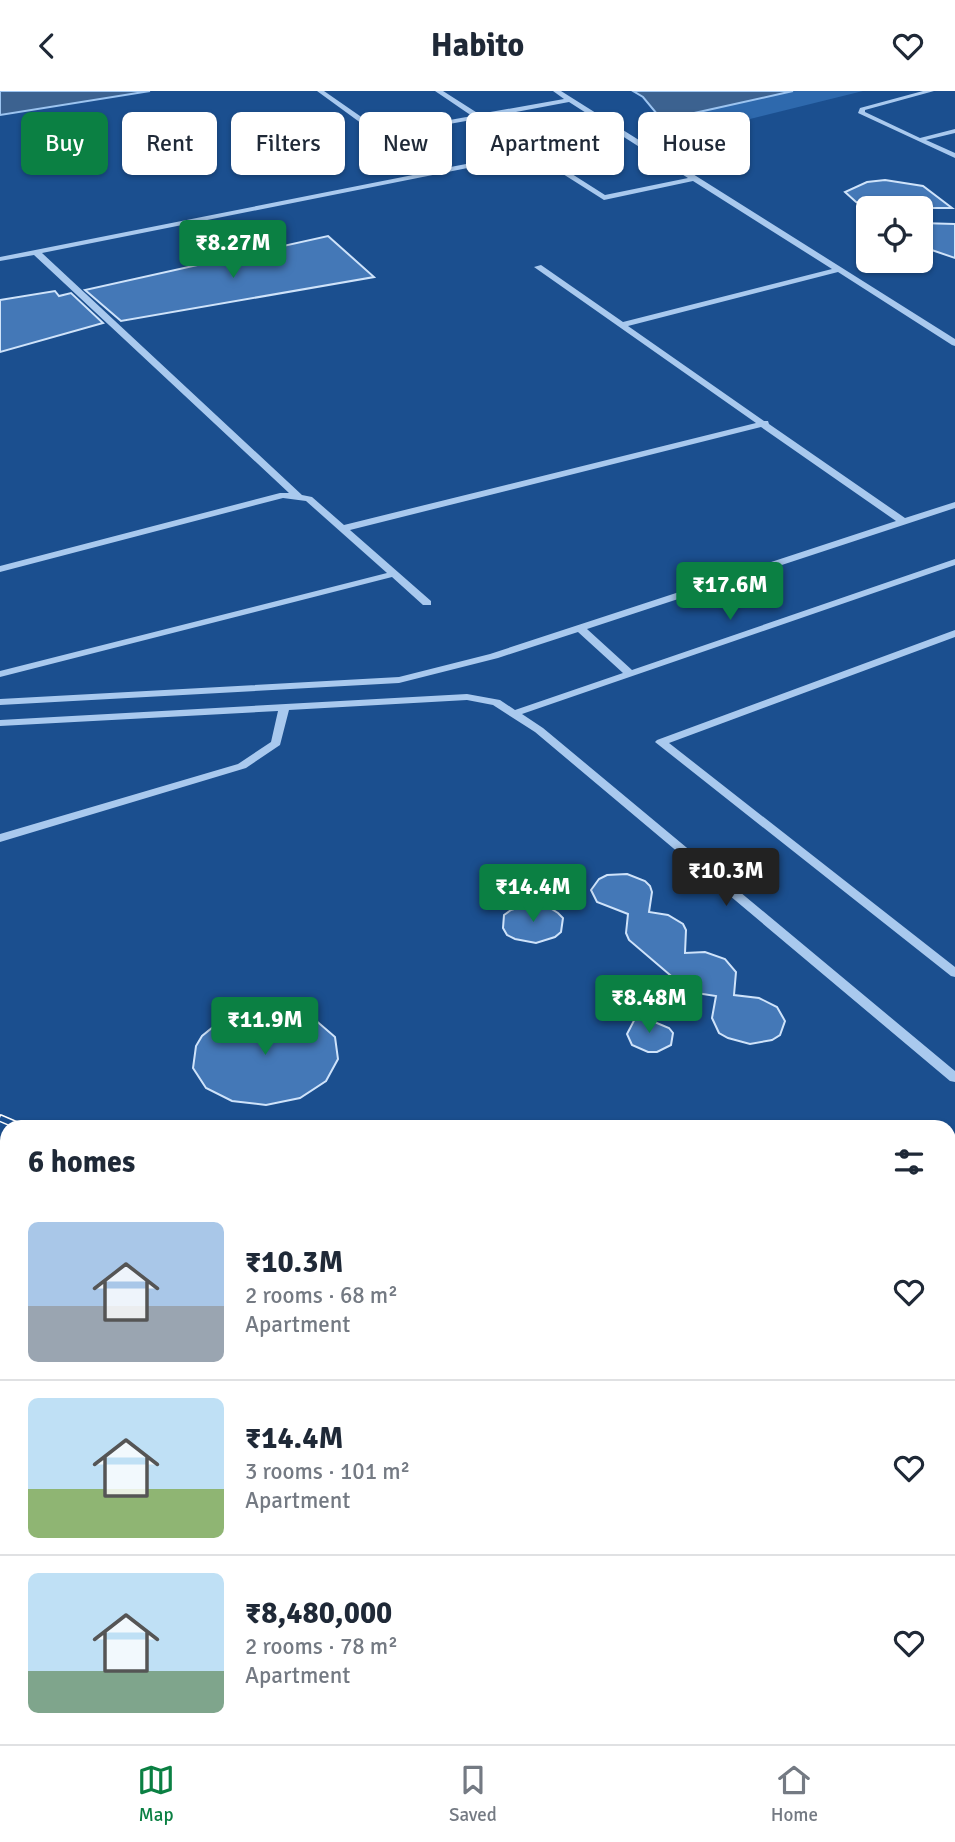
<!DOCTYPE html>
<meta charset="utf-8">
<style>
:root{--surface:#fff;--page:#f6f6f7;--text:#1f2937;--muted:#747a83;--line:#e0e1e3;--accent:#0b8043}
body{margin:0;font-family:Signika,sans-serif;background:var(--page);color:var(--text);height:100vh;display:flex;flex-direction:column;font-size:26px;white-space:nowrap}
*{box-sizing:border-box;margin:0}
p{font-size:23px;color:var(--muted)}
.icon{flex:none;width:38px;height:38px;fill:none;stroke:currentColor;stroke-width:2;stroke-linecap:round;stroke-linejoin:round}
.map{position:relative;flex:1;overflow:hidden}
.sheet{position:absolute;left:0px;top:1029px;width:956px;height:625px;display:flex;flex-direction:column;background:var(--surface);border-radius:21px 21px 0 0;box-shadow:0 2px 5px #0004}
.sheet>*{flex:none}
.guide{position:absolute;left:21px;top:21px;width:914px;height:63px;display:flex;gap:14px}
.buttons{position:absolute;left:856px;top:105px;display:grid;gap:14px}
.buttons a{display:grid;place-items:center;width:77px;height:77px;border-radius:10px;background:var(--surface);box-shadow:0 2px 5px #0004;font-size:35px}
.price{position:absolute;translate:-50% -60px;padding:0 16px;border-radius:7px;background:var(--accent);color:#fff;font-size:23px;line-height:46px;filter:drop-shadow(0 2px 4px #0008)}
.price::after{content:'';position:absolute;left:50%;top:42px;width:21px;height:16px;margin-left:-10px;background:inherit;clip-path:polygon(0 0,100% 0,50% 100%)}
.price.on{background:#222;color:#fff}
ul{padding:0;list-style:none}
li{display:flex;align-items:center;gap:21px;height:175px;padding:0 28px}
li+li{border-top:2px solid var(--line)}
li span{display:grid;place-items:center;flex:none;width:196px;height:140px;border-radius:10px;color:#555}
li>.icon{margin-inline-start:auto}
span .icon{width:84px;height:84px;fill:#fffc;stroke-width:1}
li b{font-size:30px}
h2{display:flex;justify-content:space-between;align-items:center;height:84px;padding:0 28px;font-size:30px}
.chip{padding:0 24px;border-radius:10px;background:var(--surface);box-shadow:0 2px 5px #0004;font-size:24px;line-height:63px}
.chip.on{background:var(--accent);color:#fff}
header{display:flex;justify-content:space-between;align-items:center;height:91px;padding:0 28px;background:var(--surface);font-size:32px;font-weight:800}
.tabs{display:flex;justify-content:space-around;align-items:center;height:98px;border-top:2px solid var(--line);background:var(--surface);font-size:19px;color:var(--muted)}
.tabs a{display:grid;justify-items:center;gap:4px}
.tabs .on{color:var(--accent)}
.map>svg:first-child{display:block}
.green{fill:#2e69ad}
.water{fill:#3c6290;stroke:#9cc4f0;stroke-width:2}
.building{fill:#4478b7;stroke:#cfe3fa;stroke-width:2}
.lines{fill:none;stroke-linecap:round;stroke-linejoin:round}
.minor{fill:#a9c9ee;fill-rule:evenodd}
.rail-far1-casing{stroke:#fff;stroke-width:8}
.rail-casing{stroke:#fff;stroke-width:10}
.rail-far1{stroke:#1b4f8f;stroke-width:5;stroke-dasharray:16;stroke-linecap:butt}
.rail{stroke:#1b4f8f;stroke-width:7;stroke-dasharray:20;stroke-linecap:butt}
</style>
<header><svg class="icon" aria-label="back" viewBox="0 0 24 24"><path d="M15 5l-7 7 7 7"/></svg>Habito<svg class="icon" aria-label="heart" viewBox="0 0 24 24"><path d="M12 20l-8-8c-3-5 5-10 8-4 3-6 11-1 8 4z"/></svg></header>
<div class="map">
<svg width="955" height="1653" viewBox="0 0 955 1653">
<rect width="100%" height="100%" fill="#1b4f8f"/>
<polygon class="green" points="793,0 863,0 702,40 689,23"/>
<g class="water">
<polygon points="0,0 150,0 0,24"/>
<polygon points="633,0 793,0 690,23 702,40 676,46 643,6"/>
<polygon points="349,1647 448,1647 446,1653 347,1653"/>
</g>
<g class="building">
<polygon points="885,89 923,95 952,117 870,117 856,111 845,101 867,91"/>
<polygon points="920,132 955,133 955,167 920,155"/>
<polygon points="328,145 374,186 121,230 85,199"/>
<polygon points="55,200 59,205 71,202 103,232 0,261 0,209"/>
<polygon points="627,783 645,790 650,795 652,801 649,821 668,824 683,833 686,839 685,862 705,861 725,868 736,881 734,904 759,907 777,916 785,930 780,944 772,949 750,953 728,947 719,942 712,927 716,905 690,901 629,849 626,842 628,823 597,811 591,799 599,788 607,784"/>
<polygon points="530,813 550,817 558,822 563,827 561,841 555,846 536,852 515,848 507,844 503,837 504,824 511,819"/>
<polygon points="269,918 300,922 313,927 335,946 338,968 326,990 300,1007 266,1014 232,1010 206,997 193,977 196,955 202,945 223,928 238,923"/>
<polygon points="639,920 649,932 652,930 669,937 673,942 671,954 657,961 648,961 632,954 627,943"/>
</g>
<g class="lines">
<g class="minor">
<path d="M317 0H324L383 41 472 25 435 0H443L479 23 564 8 553 0H561L955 248V255L952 254 838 181 628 235 764 330H768L769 333 905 427 955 411V417L587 538 632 579 955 468V474L522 623 543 637 955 980V991L950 990 535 641 493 614 467 609 289 619 280 654 246 677 0 751V743L238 673 271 651 278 620 0 635V629L467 603 500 609 515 619 623 582 578 541 498 567 399 592 0 614V608L399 586 490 563 896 430 761 336 350 439 431 510V514H423L392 486 0 586V580L387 482 306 410 283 407 0 481V475L280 402H289L34 164 0 170V166L428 81ZM569 11 688 87 605 104 484 27ZM477 28 528 61 435 79 388 44ZM533 64 604 109 693 90 832 178 623 231 541 174 534 176 756 332 344 434 312 406 302 404 42 162Z"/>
<polygon points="923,0 934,0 865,19 865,21 920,47 955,38 955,42 926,49 955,62 955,67 858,22 860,17"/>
<polygon points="955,539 955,546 669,652 955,876 955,886 951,885 655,651 657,649"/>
<polygon points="0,1214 7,1217 7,1229 0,1226"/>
</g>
<defs>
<polyline id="rail-far1" points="0,1027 21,1036"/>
<g id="rail">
<polyline points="0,1356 7,1357"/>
<polyline points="948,1439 955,1442"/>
<polyline points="948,1557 955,1558"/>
</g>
</defs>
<use href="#rail-far1" class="rail-far1-casing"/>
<use href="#rail" class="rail-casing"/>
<use href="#rail-far1" class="rail-far1"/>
<use href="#rail" class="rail"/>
</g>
</svg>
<div class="buttons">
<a><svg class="icon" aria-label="locate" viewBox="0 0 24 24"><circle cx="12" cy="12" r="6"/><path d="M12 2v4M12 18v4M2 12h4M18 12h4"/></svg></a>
</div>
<b class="price" style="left:233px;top:189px">₹8.27M</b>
<b class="price" style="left:730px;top:531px">₹17.6M</b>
<b class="price on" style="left:726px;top:817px">₹10.3M</b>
<b class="price" style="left:533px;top:833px">₹14.4M</b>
<b class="price" style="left:649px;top:944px">₹8.48M</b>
<b class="price" style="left:265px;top:966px">₹11.9M</b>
<div class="guide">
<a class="chip on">Buy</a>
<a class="chip">Rent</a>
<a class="chip">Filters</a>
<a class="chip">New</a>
<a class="chip">Apartment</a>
<a class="chip">House</a>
</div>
<section class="sheet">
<h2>6 homes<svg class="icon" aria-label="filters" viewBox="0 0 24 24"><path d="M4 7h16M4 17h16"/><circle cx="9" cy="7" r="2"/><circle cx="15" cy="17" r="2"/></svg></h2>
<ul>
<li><span style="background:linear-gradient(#a9c7e8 60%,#9aa5b1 0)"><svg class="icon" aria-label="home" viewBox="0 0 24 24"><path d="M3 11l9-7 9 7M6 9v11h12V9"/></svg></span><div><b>₹10.3M</b><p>2 rooms · 68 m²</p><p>Apartment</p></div><svg class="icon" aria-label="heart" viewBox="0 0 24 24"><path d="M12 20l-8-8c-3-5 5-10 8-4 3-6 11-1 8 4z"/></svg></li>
<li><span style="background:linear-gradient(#bfe0f5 65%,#8fb573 0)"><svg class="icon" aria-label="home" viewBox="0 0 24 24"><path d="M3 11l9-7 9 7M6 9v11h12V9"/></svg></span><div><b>₹14.4M</b><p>3 rooms · 101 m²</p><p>Apartment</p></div><svg class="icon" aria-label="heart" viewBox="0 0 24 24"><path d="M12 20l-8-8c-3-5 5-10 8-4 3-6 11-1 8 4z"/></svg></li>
<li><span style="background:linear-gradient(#bfe0f5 70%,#7fa58c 0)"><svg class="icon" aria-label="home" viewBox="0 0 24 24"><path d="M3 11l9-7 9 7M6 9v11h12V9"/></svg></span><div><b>₹8,480,000</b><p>2 rooms · 78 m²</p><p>Apartment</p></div><svg class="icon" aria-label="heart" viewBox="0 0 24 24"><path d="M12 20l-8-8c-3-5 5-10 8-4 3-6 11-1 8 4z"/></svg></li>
</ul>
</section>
</div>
<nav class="tabs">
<a class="on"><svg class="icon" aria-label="map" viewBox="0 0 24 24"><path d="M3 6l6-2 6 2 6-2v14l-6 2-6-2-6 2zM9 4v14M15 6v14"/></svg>Map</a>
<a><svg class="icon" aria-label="saved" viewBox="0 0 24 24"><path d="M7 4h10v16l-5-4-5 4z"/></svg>Saved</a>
<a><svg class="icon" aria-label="home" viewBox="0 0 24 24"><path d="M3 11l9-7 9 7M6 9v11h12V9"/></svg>Home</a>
</nav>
